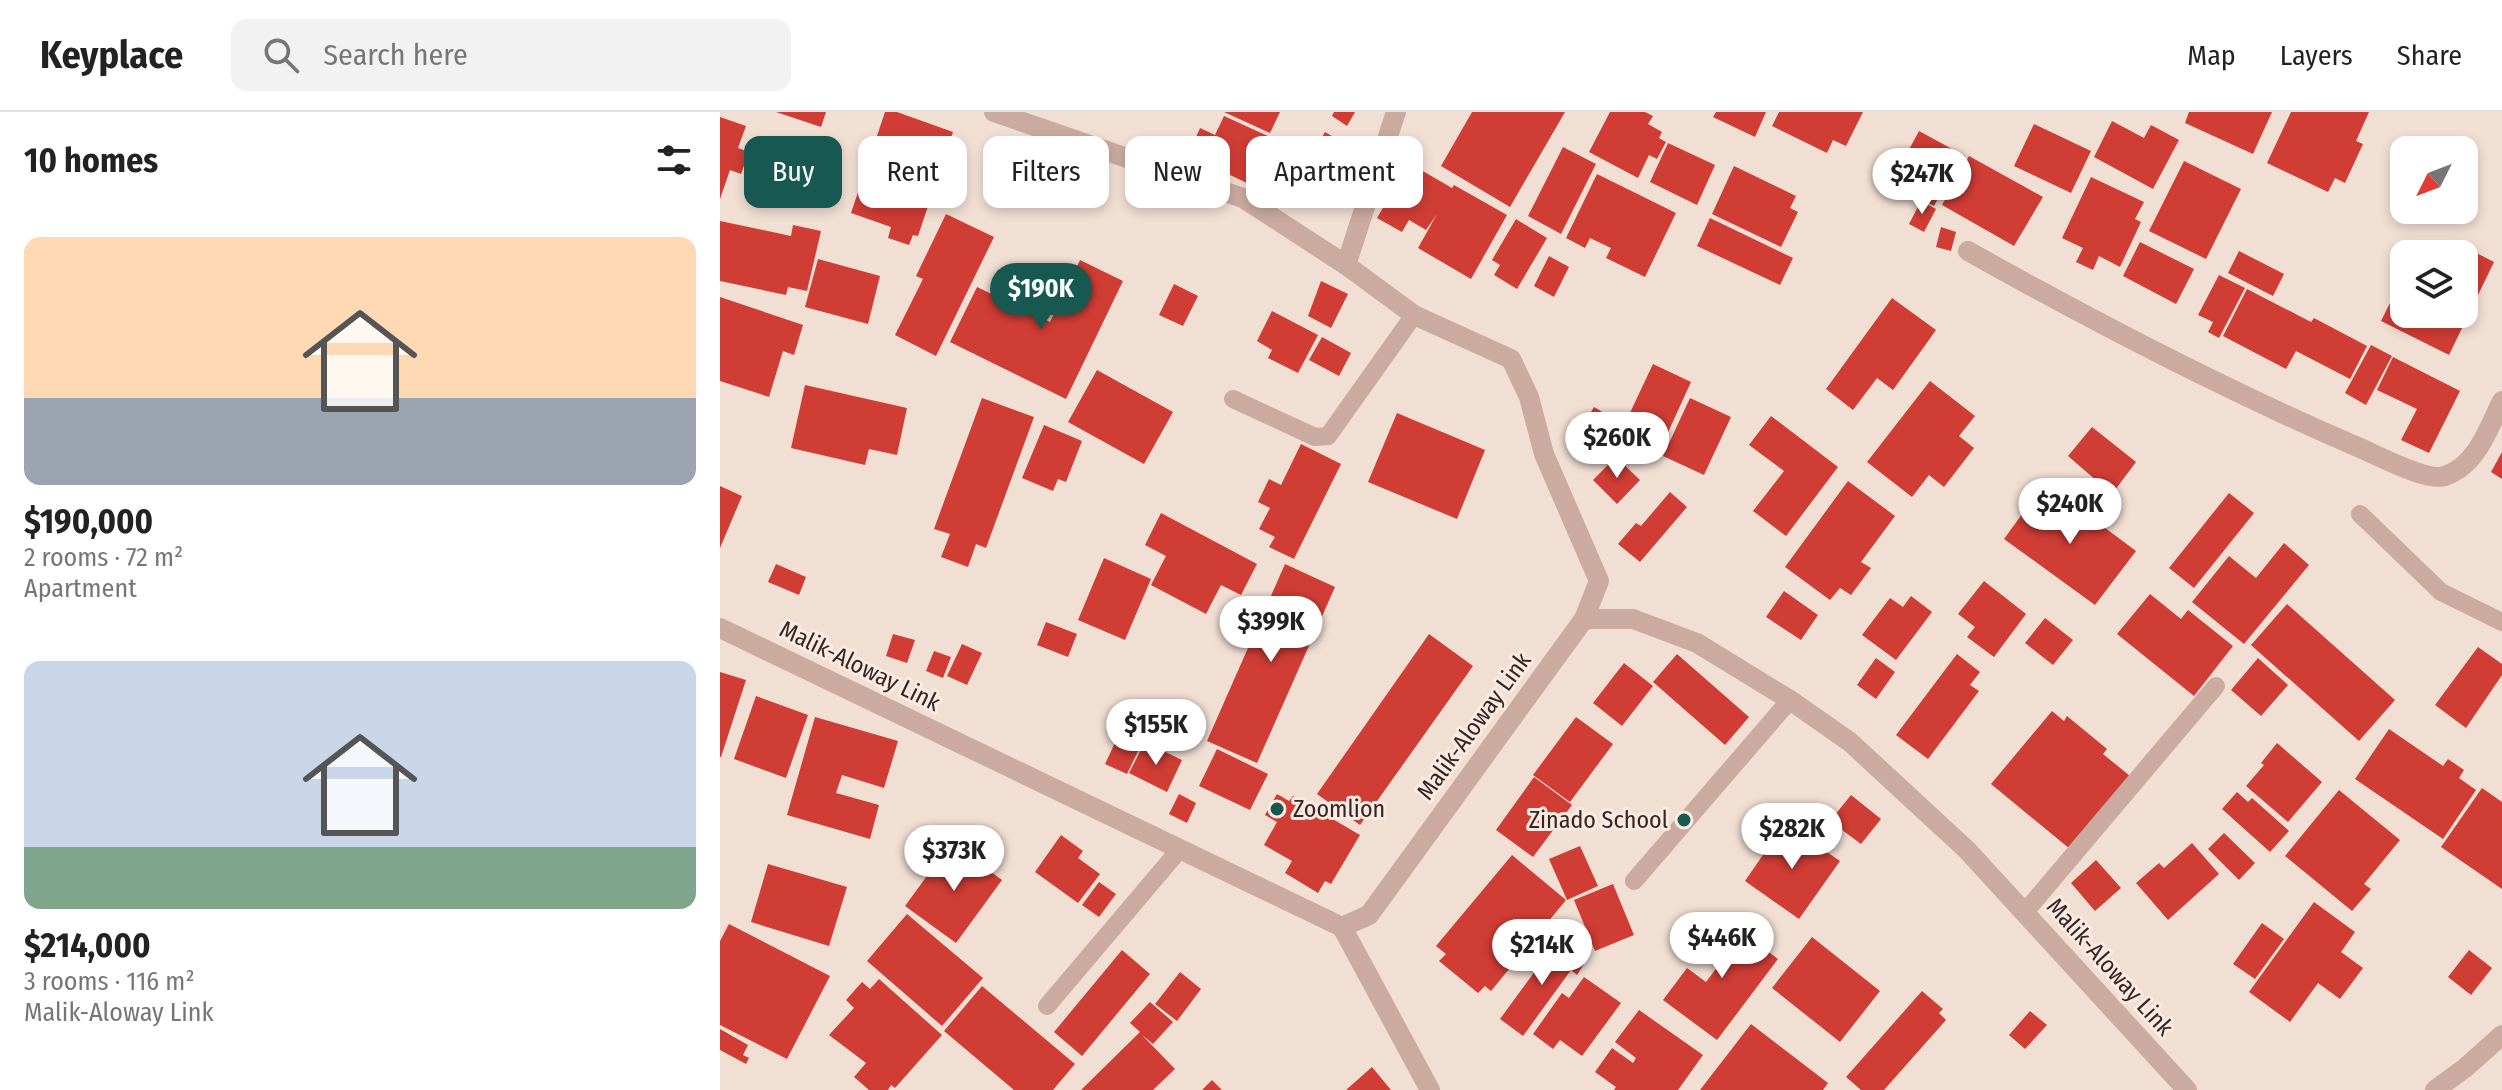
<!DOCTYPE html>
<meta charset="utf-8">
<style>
:root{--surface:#fff;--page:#f2f2f2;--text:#222;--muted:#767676;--line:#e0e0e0;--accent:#175850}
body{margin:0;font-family:"Fira Sans Condensed",sans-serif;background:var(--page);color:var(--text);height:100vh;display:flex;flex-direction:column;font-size:30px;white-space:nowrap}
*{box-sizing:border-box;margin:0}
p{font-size:26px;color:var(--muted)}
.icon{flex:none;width:44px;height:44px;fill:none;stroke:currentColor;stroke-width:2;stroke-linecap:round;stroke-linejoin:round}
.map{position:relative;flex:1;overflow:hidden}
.panel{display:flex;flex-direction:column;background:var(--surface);width:720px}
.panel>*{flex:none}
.guide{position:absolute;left:24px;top:24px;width:760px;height:72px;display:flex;gap:16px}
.needle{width:52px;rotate:228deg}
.buttons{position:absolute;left:1670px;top:24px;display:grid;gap:16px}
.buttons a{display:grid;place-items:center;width:88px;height:88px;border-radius:16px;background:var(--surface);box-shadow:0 4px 12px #0003;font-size:40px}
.price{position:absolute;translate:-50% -68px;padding:0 18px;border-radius:28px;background:#fff;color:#222;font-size:26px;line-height:52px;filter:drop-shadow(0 2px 4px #0008)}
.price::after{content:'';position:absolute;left:50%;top:48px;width:24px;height:18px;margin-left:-12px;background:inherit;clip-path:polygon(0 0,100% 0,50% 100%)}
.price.current{background:var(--accent);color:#fff}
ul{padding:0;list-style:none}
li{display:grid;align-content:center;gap:16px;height:424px;padding:0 24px}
li span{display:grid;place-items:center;height:248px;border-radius:16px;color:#555}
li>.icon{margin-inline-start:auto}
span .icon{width:144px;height:144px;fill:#fffc;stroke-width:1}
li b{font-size:34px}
h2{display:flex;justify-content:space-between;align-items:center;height:96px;padding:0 24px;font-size:34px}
.chip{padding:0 28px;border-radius:16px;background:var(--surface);box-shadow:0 4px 12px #0003;font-size:28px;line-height:72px}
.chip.current{background:var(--accent);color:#fff}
header{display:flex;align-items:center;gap:48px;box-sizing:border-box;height:112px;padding:0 40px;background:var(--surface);border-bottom:2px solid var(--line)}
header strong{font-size:38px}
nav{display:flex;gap:44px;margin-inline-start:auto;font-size:28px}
.search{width:560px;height:72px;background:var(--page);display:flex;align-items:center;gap:20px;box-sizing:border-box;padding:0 28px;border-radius:16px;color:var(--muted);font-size:30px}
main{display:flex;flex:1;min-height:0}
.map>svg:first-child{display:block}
.building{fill:#d03d35}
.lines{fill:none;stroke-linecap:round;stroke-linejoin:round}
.lane{stroke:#cbaba0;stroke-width:18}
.street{stroke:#cbaba0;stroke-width:20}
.poi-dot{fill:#175850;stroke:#faeae1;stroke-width:3}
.labels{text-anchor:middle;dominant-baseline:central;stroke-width:6;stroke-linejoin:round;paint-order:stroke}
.street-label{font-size:24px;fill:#342624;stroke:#faeae1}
.poi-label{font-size:24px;fill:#342624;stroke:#faeae1;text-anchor:start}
</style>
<header>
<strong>Keyplace</strong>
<div class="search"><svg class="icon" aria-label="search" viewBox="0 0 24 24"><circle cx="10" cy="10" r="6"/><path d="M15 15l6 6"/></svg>Search here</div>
<nav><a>Map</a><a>Layers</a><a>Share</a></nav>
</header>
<main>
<section class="panel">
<h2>10 homes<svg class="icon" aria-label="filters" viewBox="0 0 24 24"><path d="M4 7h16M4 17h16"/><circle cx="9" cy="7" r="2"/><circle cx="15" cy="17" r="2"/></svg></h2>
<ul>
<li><span style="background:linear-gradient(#ffd9b3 65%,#9aa5b1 0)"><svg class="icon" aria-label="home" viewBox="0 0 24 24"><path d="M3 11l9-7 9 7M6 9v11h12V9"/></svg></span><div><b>$190,000</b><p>2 rooms · 72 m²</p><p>Apartment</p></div></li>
<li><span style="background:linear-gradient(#c9d6e8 75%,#7fa58c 0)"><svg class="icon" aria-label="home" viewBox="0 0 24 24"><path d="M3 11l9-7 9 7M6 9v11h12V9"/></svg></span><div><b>$214,000</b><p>3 rooms · 116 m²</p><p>Malik-Aloway Link</p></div></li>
</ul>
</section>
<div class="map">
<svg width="1782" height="978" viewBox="0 0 1782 978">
<rect width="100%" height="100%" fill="#f2dfd4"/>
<g class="building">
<polygon points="56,0 106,0 101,15"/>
<polygon points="165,0 177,0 233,20 198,124 193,123 189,133 168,126 171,115 131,101"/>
<polygon points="504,0 560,0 550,21"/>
<polygon points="614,0 635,0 627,14 612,4"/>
<polygon points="752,0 845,0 790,95 721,54"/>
<polygon points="890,0 925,0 933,4 928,12 942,20 939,26 946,30 937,47 929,43 918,66 869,40"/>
<polygon points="996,0 1046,0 1035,25 993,5"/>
<polygon points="1059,0 1143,0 1126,34 1113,28 1107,41 1052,14"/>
<polygon points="1469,0 1552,0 1533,42 1465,11"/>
<polygon points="1571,0 1649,0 1636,29 1643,32 1625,71 1615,66 1608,80 1547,51"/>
<polygon points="504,4 550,25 529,72 468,43 480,16 495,23"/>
<polygon points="0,5 26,14 18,36 29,40 21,62 10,58 0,87"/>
<polygon points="1392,9 1424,26 1431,13 1459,28 1433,77 1374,45"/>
<polygon points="1314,12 1371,39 1351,81 1294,54"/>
<polygon points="1199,19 1245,44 1233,67 1229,65 1214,94 1171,71"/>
<polygon points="605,20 652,47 630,85 583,58"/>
<polygon points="948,31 995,53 977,93 930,70"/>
<polygon points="560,33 582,45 560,88 535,75 540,64 544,65"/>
<polygon points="843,35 876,52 841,122 808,104"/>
<polygon points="289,37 313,49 297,82 272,69"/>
<polygon points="1249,44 1323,85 1294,134 1222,93"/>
<polygon points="1464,49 1521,77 1486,147 1429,119"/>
<polygon points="689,51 732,76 734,73 787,103 751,167 698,136 717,102 706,118 689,108 682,120 657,106"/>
<polygon points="1014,54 1076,84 1070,96 1078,100 1061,135 992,102"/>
<polygon points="877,62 956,101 925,165 886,146 891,136 870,126 865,136 846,126"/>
<polygon points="1371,65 1424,90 1415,107 1421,110 1400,155 1379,144 1373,158 1356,150 1363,136 1342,126"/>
<polygon points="1201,89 1216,97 1204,120 1189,112"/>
<polygon points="226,102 274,125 216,244 175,223 203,167 196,164"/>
<polygon points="990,106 1073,146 1060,173 977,134"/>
<polygon points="796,107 827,126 797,177 774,163 780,153 772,148"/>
<polygon points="0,109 71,124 73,113 101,119 87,179 68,175 66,183 0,169"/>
<polygon points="1221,115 1236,120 1231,139 1216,135"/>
<polygon points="1701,128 1730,142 1694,142"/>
<polygon points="1420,130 1474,157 1456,192 1403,164"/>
<polygon points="1741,133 1774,150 1729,243 1661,209 1684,163 1684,202 1744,202 1744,142 1737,142"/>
<polygon points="1519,139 1564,162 1553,184 1508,161"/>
<polygon points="829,144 849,155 834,185 814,174"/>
<polygon points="98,147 160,164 148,212 85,195"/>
<polygon points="360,148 403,169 346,287 230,230 257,175 330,210"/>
<polygon points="1499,163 1525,176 1499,226 1488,220 1493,210 1478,203"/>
<polygon points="601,169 628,182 611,216 588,204"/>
<polygon points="454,172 478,184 463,214 439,203"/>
<polygon points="1527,177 1591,210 1594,206 1647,234 1630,267 1576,239 1566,257 1503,224"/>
<polygon points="0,185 83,213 74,243 63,239 49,285 0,269"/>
<polygon points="1172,186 1216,218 1173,278 1157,266 1133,298 1106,277"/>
<polygon points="552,199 598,223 578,261 548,246 552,238 537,229"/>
<polygon points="602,225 631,241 619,264 589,248"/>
<polygon points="1651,233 1672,244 1646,293 1625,281"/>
<polygon points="1673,245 1740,279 1709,341 1681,328 1697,297 1657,278"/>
<polygon points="933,252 971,270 939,340 930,336 928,342 905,331 908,325 900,322"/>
<polygon points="377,258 453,300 424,352 348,310"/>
<polygon points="1210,269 1255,304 1239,324 1254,336 1224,375 1209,363 1192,385 1147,350"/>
<polygon points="85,273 187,296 177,343 149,337 145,353 71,336"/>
<polygon points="262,286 314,305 266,436 256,432 248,455 221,445 230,422 214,417"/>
<polygon points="970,286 1011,305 984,363 943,344"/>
<polygon points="874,295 891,305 875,333 857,323"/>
<polygon points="677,301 765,338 737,407 648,370"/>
<polygon points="1051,304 1118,355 1066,424 1033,399 1064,359 1029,333"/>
<polygon points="324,313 362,329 346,370 338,367 333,379 302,366"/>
<polygon points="1372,315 1416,350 1392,382 1348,344"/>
<polygon points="581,332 621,352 574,447 549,435 555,425 539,417 550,396 538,390 549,367 561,373"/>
<polygon points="1782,340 1782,367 1771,360"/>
<polygon points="896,345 920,368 897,392 873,368"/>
<polygon points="1128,369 1175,404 1141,450 1151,456 1131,483 1120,476 1110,488 1065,455"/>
<polygon points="0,374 22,384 0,436"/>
<polygon points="1321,376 1344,393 1341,399 1354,408 1361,398 1416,439 1375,493 1284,427"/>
<polygon points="950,380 967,395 920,450 898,432 916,411 921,414"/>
<polygon points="1509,381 1534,401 1474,476 1449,456"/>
<polygon points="441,401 537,452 521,483 501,473 486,502 431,473 446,444 425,433"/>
<polygon points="1564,431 1589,453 1524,532 1472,490 1509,444 1536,466"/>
<polygon points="384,446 431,467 405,528 358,508"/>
<polygon points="56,452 86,465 79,483 48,470"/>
<polygon points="565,452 615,475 537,651 487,629"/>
<polygon points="1264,469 1306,502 1274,545 1247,525 1255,515 1238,502"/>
<polygon points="1064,479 1098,503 1081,528 1046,505"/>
<polygon points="1430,482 1461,507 1468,498 1513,534 1474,584 1397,522"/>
<polygon points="1191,484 1212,500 1176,548 1142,523 1170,486 1183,495"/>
<polygon points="1567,492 1675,588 1639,629 1531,533"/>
<polygon points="1325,506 1353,528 1333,553 1305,531"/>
<polygon points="326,510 357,522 348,545 317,533"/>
<polygon points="173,522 195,528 187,551 166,544"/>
<polygon points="709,522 753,554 640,713 597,682"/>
<polygon points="242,532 262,541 247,573 227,564"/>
<polygon points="1758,535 1782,552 1782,563 1746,616 1715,593"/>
<polygon points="214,539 231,545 223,566 206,559"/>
<polygon points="957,542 1029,605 1005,633 933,570"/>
<polygon points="1237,542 1260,560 1250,573 1259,579 1208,647 1176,623"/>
<polygon points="1156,546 1175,560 1156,587 1137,573"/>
<polygon points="1538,546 1568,573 1541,604 1511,578"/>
<polygon points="904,551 933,574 902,614 873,591"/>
<polygon points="0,560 26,568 1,645 0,645"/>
<polygon points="36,584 88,603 66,666 14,647"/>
<polygon points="1332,599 1344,609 1347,604 1387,637 1383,642 1410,664 1350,737 1271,672"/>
<polygon points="95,605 178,629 164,676 122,663 116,681 159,693 150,727 67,703"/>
<polygon points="856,605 893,632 850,690 813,663"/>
<polygon points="1669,617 1723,654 1728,647 1744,658 1739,666 1756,678 1723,727 1635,667"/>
<polygon points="400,620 422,631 407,662 385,652"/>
<polygon points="425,630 462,648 447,680 409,661"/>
<polygon points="1557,631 1602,670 1568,710 1526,674 1544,653 1541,651"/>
<polygon points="497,637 548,662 530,698 479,674"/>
<polygon points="814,665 852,693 813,745 776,718"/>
<polygon points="1762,676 1782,690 1782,777 1721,735"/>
<polygon points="1619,678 1680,728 1644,772 1651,777 1632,799 1565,744"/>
<polygon points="1517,680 1528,690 1532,686 1569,719 1550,740 1502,697"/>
<polygon points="459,682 476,691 467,711 449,702"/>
<polygon points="557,682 569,689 573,684 640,723 611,772 605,769 598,781 565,761 572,749 544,733 557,710 545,703"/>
<polygon points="1131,683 1161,707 1141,732 1110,709"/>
<polygon points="1065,711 1120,749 1079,807 1025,769"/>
<polygon points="1504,721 1535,751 1519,768 1488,737"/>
<polygon points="341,723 363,739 358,746 380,762 358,791 315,760"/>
<polygon points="231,731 282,768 236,831 185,794"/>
<polygon points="1472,731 1499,762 1448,808 1416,771 1439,751 1444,756"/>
<polygon points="860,734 878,774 847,788 829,747"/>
<polygon points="792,743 846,788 771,879 765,874 758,881 719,849 726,842 716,834"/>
<polygon points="1376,748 1401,776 1375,799 1351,771"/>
<polygon points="48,752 127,775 109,834 31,810"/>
<polygon points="379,770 396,782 379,805 362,793"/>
<polygon points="893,772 914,823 875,839 854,788"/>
<polygon points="1594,790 1635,820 1621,840 1643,856 1620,887 1598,871 1570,910 1529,880"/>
<polygon points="187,802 263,866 222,914 147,849"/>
<polygon points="1003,806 1058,847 997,928 943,888 967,856 986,870 998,854 978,839"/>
<polygon points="1542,811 1564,827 1535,867 1513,852"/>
<polygon points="9,812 110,864 67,947 0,913 0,829"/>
<polygon points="1092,825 1160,879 1120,930 1052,876"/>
<polygon points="838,828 866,849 857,863 851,858 803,924 780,907"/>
<polygon points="402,838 430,862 362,944 334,920"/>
<polygon points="1749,838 1772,856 1751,883 1728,865"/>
<polygon points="460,860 481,877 457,909 435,892"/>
<polygon points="864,865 901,891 862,944 840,928 833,937 813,922 842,881 849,886"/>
<polygon points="159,867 222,923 175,976 171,973 168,978 149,978 134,965 146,951 109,923 134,896 126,888 142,870 150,877"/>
<polygon points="262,874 355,952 333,978 294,978 224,919"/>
<polygon points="1202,879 1223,897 1219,901 1226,908 1164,978 1141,978 1126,965"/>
<polygon points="430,890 453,910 433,932 422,923 455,957 433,978 361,978 420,920 410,911"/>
<polygon points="919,898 983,943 958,978 894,978 896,975 875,960 892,936 913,951 916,946 895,930"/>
<polygon points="1310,899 1327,913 1305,937 1289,923"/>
<polygon points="1031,912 1108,971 1103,978 980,978"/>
<polygon points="0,917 28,933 23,943 29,946 26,952 0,938"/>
<polygon points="652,955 671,978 626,978"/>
<polygon points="492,968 502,978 482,978"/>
</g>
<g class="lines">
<g class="lane">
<polyline points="513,287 595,325 608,324 694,203"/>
<polyline points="1640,402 1721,480 1782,510"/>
<polyline points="914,769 1070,588"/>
<polyline points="1305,800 1496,574"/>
<polyline points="327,894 460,737"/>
</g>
<g class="street">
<polyline points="274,0 523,86 626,153 694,203 791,247 809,285 824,342 879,469 864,507"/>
<path d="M1248 139C1376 211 1505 278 1640 336 1659 344 1707 370 1725 364 1757 353 1768 317 1782 289"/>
<polyline points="626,153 676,0"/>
<polyline points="0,516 622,815"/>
<polyline points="622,815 649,803 864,507 913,507 977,531 1070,588 1130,630 1247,738 1467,978"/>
<polyline points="622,815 710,978"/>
<polyline points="1715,978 1745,956 1782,923"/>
</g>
</g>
<g class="poi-dot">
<circle cx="557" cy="697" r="8"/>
<circle cx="964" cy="708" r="8"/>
</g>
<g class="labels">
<g class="street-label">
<text transform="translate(140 554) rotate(26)">Malik-Aloway Link</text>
<text transform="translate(754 614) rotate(-54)">Malik-Aloway Link</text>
<text transform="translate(1390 855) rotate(48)">Malik-Aloway Link</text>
</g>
<g class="poi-label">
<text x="573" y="697">Zoomlion</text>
<text x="948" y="708" text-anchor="end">Zinado School</text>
</g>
</g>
</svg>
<div class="buttons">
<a><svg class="needle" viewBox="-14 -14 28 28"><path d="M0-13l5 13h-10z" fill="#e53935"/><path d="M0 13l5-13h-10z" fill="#767676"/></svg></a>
<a><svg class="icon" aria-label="layers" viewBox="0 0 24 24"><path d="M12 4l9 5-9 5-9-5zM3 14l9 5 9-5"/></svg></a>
</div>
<b class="price" style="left:1202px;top:104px">$247K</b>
<b class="price current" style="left:321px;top:219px">$190K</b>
<b class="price" style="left:897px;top:368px">$260K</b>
<b class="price" style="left:1350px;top:434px">$240K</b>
<b class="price" style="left:551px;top:552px">$399K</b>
<b class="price" style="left:436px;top:655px">$155K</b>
<b class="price" style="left:1072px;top:759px">$282K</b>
<b class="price" style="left:234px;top:781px">$373K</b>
<b class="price" style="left:1002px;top:868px">$446K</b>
<b class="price" style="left:822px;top:875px">$214K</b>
<div class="guide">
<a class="chip current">Buy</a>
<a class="chip">Rent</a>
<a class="chip">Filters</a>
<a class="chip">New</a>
<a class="chip">Apartment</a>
</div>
</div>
</main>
